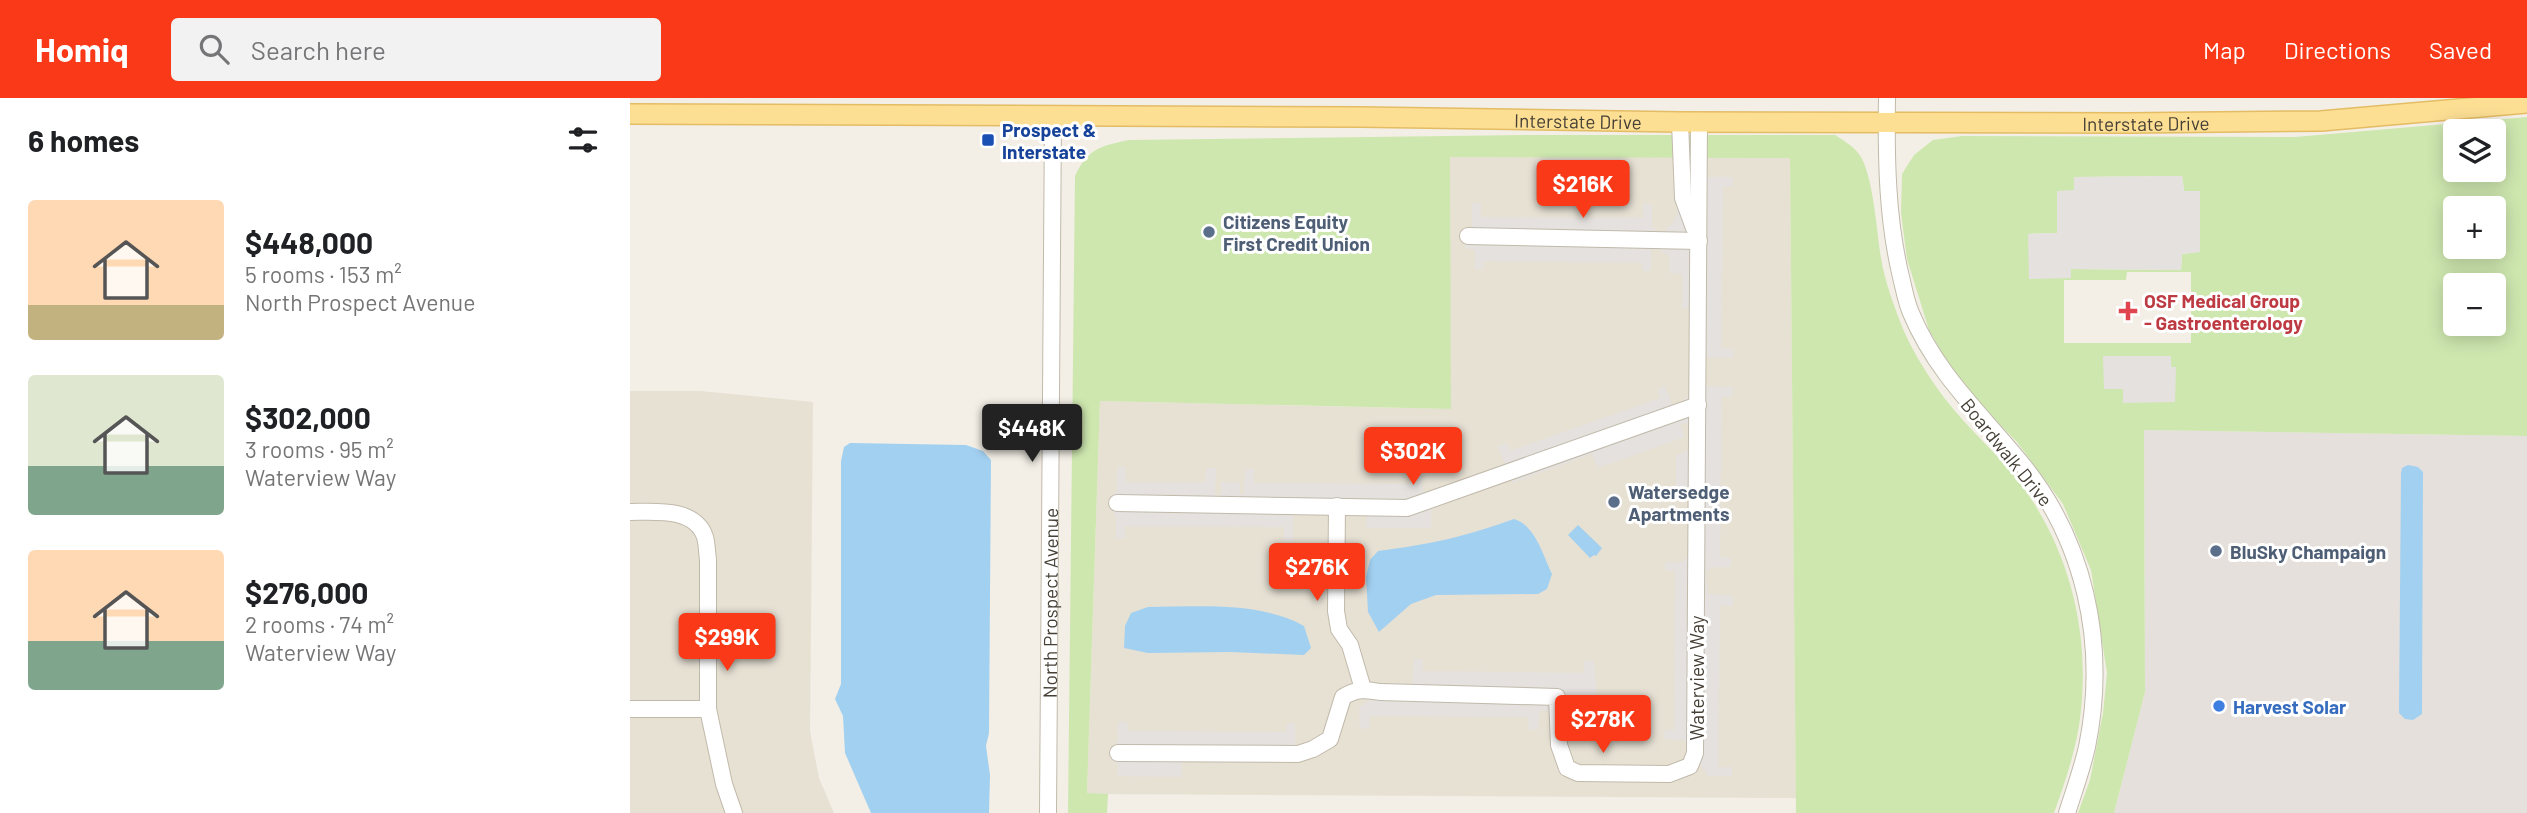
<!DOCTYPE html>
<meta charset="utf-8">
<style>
:root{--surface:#fff;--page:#f2f2f2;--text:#202124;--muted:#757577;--accent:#f93917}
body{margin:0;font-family:Barlow,sans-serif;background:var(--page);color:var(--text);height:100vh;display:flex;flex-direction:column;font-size:26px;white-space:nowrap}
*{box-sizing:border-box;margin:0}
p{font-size:23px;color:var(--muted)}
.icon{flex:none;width:38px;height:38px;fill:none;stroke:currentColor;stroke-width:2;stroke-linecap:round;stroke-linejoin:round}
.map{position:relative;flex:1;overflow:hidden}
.sheet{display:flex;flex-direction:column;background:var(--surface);width:630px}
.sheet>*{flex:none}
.controls{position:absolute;left:1813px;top:21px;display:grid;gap:14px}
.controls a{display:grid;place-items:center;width:63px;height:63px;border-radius:7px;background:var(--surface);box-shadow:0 4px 18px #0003;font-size:35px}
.price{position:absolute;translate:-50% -60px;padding:0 16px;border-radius:7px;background:var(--accent);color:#fff;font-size:23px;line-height:46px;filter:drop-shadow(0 2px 4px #0008)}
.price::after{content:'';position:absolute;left:50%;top:42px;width:21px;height:16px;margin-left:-10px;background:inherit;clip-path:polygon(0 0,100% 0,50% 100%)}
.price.on{background:#222;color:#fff}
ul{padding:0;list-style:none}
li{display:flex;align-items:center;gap:21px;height:175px;padding:0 28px}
li span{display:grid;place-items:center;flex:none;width:196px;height:140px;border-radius:7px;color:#555}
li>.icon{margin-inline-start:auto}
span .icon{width:84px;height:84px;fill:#fffc;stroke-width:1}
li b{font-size:30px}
h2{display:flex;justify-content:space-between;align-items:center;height:84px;padding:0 28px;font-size:30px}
header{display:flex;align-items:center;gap:42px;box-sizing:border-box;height:98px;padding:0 35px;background:var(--accent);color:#fff}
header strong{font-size:33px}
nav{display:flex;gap:38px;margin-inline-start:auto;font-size:24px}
.search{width:490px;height:63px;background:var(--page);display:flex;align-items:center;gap:18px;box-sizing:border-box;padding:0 24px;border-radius:7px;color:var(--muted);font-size:26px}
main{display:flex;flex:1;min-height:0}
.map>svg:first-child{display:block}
.residential{fill:#e7e1d4}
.industrial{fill:#e5e0db}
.green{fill:#cee7af;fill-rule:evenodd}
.parking{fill:#e4e1de}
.water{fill:#a2d0f0}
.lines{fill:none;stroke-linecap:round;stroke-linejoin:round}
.minor-casing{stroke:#c1baab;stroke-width:18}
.major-casing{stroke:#e3bc64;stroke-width:22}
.minor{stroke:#fff;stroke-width:16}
.major{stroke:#fddf94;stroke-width:19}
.transit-dot{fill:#1a4fb4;stroke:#fff;stroke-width:2.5}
.service-dot{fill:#5c6f8a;stroke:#fff;stroke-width:2.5}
.health-dot{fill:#e0444e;stroke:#fff;stroke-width:2.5}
.shop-dot{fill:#3f7fe0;stroke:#fff;stroke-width:2.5}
.labels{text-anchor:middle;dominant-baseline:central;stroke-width:6;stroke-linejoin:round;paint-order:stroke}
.street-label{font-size:19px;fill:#453f35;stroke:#fff}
.transit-label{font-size:19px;font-weight:bold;fill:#164399;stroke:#fff;text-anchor:start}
.service-label{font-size:19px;font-weight:bold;fill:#4e5e75;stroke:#fff;text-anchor:start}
.health-label{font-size:19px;font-weight:bold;fill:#be3a42;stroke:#fff;text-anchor:start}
.shop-label{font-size:19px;font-weight:bold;fill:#366cbe;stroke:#fff;text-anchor:start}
</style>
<header>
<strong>Homiq</strong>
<div class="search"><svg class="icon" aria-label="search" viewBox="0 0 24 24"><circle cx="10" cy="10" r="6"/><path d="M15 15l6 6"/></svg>Search here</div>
<nav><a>Map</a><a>Directions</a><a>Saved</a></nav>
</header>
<main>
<section class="sheet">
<h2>6 homes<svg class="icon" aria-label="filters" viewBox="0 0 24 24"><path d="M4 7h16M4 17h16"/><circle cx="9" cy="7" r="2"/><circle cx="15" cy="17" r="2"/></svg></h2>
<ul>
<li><span style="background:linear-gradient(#ffd9b3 75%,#c2b280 0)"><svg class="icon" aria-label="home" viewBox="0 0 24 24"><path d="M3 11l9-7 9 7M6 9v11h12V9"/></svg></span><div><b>$448,000</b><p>5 rooms · 153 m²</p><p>North Prospect Avenue</p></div></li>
<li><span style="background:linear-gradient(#dfe7d0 65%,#7fa58c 0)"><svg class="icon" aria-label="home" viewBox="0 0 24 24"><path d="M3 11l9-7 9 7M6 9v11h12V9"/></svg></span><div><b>$302,000</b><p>3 rooms · 95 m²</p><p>Waterview Way</p></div></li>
<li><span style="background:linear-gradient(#ffd9b3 65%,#7fa58c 0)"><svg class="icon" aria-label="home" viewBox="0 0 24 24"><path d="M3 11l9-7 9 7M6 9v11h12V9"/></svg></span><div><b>$276,000</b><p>2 rooms · 74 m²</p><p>Waterview Way</p></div></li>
</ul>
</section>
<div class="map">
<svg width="1897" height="715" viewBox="0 0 1897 715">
<rect width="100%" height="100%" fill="#f3efe6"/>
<g class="residential">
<polygon points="819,59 1160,59 1166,700 457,696 470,303 820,311"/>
<polygon points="0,293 71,293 183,304 180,633 189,680 204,715 0,715"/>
</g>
<polygon class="industrial" points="1514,332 1897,338 1897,715 1484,715 1515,594"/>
<g class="green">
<path d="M1897 19V338L1514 332 1515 594 1484 715H1448L1460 682 1473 615 1477 575 1461 472 1433 406 1387 344 1347 303 1318 265 1299 232 1277 161 1271 115 1272 76 1284 57 1303 42 1332 38 1665 39ZM1825 33H1864V72H1825ZM1552 78 1554 93 1569 154 1552 156 1551 172 1441 171 1440 180 1398 136 1427 135 1444 92V79ZM1825 110H1864V149H1825ZM1497 174H1561V245H1434V182H1496ZM1825 187H1864V226H1825Z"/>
<path d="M902 37H1205C1213 42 1223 48 1229 56 1243 74 1247 136 1251 160 1255 184 1264 208 1273 231 1287 263 1308 294 1331 320 1346 337 1363 353 1378 370 1439 442 1463 536 1449 628 1444 658 1434 687 1424 715H1166L1160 60 820 59 821 311 470 303 457 695 478 696 477 715H438L445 78C458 50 471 48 499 42Z"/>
</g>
<g class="parking">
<polygon points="1552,78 1554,93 1570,93 1570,154 1552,156 1551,172 1441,171 1441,180 1399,181 1398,136 1427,135 1427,93 1444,92 1444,79"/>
<polygon points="1047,79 1103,79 1103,88 1093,89 1091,250 1103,251 1103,260 1061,259 1060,210 1052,210 1052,176 1040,175 1039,158 1027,151 1021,153 1021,173 1013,173 1012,165 854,163 853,171 845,171 845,152 835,150 835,132 842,129 842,105 851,105 851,119 1013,120 1013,106 1022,107 1022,128 1028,134 1035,132 1042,126 1047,116"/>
<polygon points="1473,258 1541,258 1541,269 1546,269 1545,304 1493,305 1493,291 1474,291"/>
<polygon points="1060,288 1103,289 1102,299 1092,299 1090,459 1101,460 1101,469 1082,469 1076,474 1078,496 1103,498 1103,508 1090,508 1088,669 1102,669 1102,678 1078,678 1054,642 1034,641 1035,632 1044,632 1045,473 1035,472 1035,464 1052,464 1058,459 1059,396 1046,396 1046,357 1059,352 1059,325 1050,326 1054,339 968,370 962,356 882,385 868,348 876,345 880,353 1030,300 1028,291 1035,289 1042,306 1050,307 1059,296"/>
<polygon points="487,369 495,369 496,384 576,384 576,370 586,370 585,396 588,398 591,395 591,384 610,384 610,396 614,397 615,371 624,371 624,385 783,386 783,373 791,373 793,393 801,396 801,430 737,430 736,417 666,415 663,419 663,443 654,443 654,429 495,428 495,441 486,441 486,418 483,414 483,397 487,393"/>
<polygon points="784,561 792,561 793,573 954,575 954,563 964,563 967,606 943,606 937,612 910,613 907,632 899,632 898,619 740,618 739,631 730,630 729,610 762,585 782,586"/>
<polygon points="488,624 497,624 498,633 656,634 657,625 665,625 665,665 552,664 551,679 488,678 488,666 484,664 484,647 488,644"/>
</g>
<g class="water">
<polygon points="220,345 336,347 353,353 361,362 359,635 356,648 360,677 359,715 241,715 215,655 213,618 205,601 211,586 211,363 214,349"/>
<polygon points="1778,367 1788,369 1793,374 1792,616 1783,622 1775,621 1769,615 1771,375 1772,370"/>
<path d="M884 421C905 427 913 457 922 476L917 491 908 496 806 497 781 506 749 534 738 514 736 479 740 462 748 453C798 447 837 438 884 421Z"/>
<polygon points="948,427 972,450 966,458 964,457 960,460 938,437"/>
<path d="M518 509C569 509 628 503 674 528L681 550 674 557 600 554 518 555 494 550 495 528 501 515Z"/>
</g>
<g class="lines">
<defs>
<g id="minor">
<path d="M1257 0C1256 60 1257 121 1271 179 1274 191 1276 204 1281 215 1305 273 1348 313 1387 360 1455 440 1478 546 1457 649 1452 671 1444 693 1437 715"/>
<polyline points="1050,24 1053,100 1064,130"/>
<polyline points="838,138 1069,143"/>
<polyline points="487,405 777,410 1068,307"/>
<polyline points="707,408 706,513 709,531 720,547 733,591"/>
<path d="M0 414C24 414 65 409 75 439 77 446 77 455 78 462V611L94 686 104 715"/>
<polyline points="0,611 78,611"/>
<path d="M488 655 668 656 683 651 700 641 713 599C726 591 735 591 750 594L927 599 929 647 937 670 948 675 1039 676 1060 668 1065 655 1069 23"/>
<path id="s1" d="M418 715 423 17"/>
</g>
<g id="major">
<path id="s2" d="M0 16 731 19 1050 24 1498 25 1691 23 1897 5"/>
</g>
</defs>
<use href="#minor" class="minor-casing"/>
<use href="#major" class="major-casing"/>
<use href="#minor" class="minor"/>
<use href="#major" class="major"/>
</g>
<rect class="transit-dot" x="351" y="35" width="14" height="14" rx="3.5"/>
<g class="service-dot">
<circle cx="579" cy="134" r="7"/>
<circle cx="984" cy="404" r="7"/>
<circle cx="1586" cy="453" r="7"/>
</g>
<path class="health-dot" d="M1494.5 202.5h7v7h7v7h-7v7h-7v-7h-7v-7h7z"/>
<circle class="shop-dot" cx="1589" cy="608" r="7"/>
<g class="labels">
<g class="street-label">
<text stroke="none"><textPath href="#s2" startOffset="948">Interstate Drive</textPath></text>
<text stroke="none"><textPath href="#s2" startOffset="1516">Interstate Drive</textPath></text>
<text transform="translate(1377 354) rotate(51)">Boardwalk Drive</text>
<text stroke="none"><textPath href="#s1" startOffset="210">North Prospect Avenue</textPath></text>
<text transform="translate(1066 580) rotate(-90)">Waterview Way</text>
</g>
<g class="transit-label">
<text x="372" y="31">Prospect &amp;<tspan x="372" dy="22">Interstate</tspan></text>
</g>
<g class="service-label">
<text x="593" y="123">Citizens Equity<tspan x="593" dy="22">First Credit Union</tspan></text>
<text x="998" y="393">Watersedge<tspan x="998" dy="22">Apartments</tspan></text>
<text x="1600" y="453">BluSky Champaign</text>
</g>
<g class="health-label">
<text x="1514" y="202">OSF Medical Group<tspan x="1514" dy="22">- Gastroenterology</tspan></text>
</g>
<g class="shop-label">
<text x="1603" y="608">Harvest Solar</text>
</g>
</g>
</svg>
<div class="controls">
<a><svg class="icon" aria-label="layers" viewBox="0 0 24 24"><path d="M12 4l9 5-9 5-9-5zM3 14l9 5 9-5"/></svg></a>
<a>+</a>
<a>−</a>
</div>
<b class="price" style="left:953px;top:122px">$216K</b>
<b class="price on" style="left:402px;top:366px">$448K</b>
<b class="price" style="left:783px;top:389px">$302K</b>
<b class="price" style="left:687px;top:505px">$276K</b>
<b class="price" style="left:97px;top:575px">$299K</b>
<b class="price" style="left:973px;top:657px">$278K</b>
</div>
</main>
